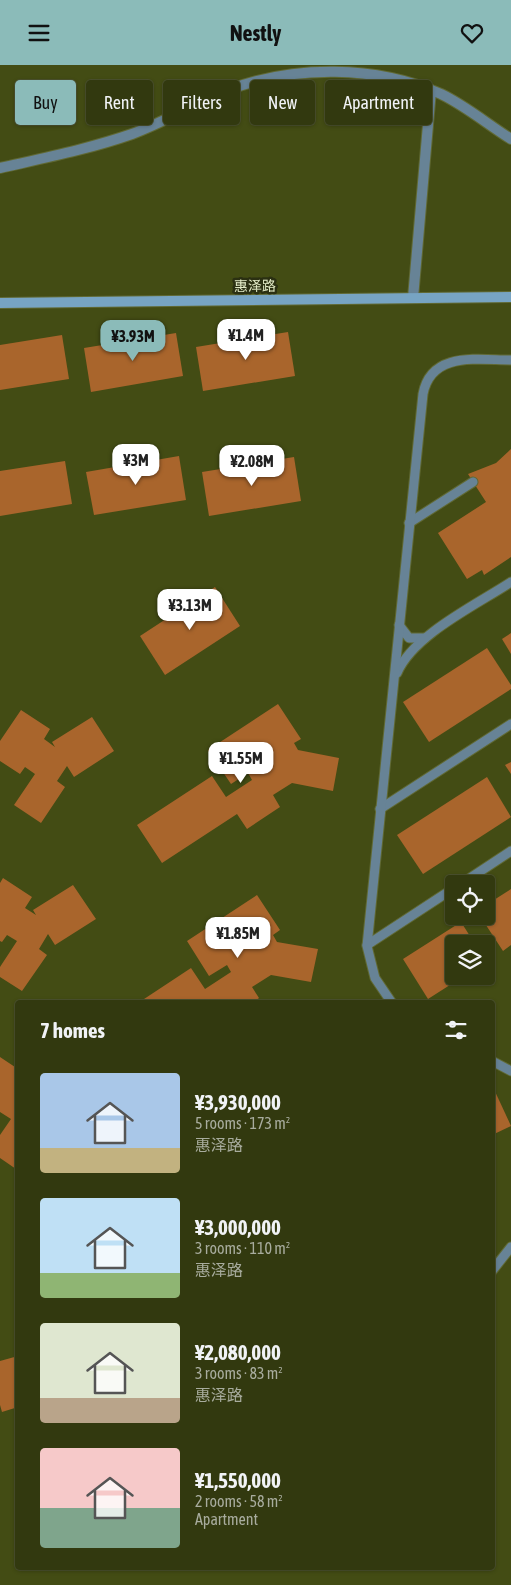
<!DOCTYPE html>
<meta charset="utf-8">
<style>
:root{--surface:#32390f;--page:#3a4018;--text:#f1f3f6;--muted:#a8ac9e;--line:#4d532f;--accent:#8bbbb9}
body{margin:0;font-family:"Asap Condensed","Noto Sans SC",sans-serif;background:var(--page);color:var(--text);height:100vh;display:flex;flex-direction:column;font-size:19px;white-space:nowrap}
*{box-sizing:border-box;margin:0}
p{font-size:16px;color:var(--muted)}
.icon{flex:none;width:28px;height:28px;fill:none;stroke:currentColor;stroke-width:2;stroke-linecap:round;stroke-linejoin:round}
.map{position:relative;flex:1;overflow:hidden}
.details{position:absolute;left:15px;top:935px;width:480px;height:570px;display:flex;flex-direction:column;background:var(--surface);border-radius:5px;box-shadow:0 1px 4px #0004,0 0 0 1px var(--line)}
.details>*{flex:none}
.guide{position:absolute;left:15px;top:15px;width:481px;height:45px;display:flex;gap:10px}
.controls{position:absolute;left:445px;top:810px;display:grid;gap:10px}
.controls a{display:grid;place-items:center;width:50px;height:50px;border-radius:5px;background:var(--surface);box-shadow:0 1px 4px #0004,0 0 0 1px var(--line);font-size:25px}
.price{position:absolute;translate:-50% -42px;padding:0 11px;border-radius:10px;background:#fff;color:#222;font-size:16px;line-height:32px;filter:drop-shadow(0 1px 2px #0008)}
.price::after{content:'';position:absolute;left:50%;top:30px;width:15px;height:11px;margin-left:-8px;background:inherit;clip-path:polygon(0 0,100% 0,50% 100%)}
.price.current{background:var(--accent);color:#111}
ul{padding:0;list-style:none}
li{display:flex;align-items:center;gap:15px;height:125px;padding:0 25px}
li span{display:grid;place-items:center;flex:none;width:140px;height:100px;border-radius:5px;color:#555}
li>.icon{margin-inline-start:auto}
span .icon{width:60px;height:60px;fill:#fffc;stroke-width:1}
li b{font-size:21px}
h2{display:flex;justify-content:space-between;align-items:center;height:60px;padding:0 25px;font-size:21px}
.chip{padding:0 18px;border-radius:5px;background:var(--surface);box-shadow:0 1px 4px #0004,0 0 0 1px var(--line);font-size:18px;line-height:45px}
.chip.current{background:var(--accent);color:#111}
header{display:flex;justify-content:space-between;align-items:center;height:65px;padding:0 25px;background:var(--accent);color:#111;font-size:22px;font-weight:700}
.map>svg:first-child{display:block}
.building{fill:#a9652c}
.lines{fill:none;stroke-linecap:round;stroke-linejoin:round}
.lane-casing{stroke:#606934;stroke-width:11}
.street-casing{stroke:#606934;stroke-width:12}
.secondary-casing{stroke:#606934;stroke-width:12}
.lane{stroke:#678396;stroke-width:9}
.street{stroke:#678396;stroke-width:10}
.secondary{stroke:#77a4c3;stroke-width:10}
.labels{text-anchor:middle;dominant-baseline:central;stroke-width:5;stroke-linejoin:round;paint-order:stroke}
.street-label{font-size:14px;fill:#e4ecc8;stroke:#2b3012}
</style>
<header><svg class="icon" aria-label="menu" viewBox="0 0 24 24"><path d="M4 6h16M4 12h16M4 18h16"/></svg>Nestly<svg class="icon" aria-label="heart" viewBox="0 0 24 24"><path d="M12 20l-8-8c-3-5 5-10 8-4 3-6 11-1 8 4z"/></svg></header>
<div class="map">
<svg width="511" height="1520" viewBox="0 0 511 1520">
<rect width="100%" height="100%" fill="#434c14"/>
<g class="building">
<polygon points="288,267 295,311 203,326 196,282"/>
<polygon points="176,268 183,311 91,327 84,283"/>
<polygon points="62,270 69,314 0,325 0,280"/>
<polygon points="511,384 511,492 484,510 482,505 467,514 438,468 486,437 468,409 496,398"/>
<polygon points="179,391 186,435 94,450 86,407"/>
<polygon points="294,392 301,436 209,451 202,407"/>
<polygon points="65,396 72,439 0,451 0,406"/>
<polygon points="215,522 240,561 165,610 140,571"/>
<polygon points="511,568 511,589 502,574"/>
<polygon points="487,583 511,620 511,624 429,677 403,637"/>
<polygon points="278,639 301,674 294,678 298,685 339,693 333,726 292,718 273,730 280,742 247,764 237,749 162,798 137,760 212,711 226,732 252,715 248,708 231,719 208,685"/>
<polygon points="21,645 50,664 44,674 55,682 52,677 92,652 114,686 74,712 67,701 57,716 65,722 41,758 14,740 35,709 25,702 20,709 0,696 0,676"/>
<polygon points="511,697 511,709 505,700"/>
<polygon points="487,712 511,752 423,809 397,770"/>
<polygon points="3,813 32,832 25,843 36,850 33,845 73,820 96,854 55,880 48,869 39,884 47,890 22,926 0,912 0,902 17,876 7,870 2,877 0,876 0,818"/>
<polygon points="511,824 511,880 503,886 480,851 486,851 486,840"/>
<polygon points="257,830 280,865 273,870 277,877 318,884 311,917 271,910 252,922 259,933 253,938 138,938 191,903 205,924 231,907 227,900 209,911 187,876"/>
<polygon points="461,857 475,879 454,879 454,911 464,911 428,934 403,894"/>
<polygon points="0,992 18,1004 18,1101 16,1104 0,1093 0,1070 11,1054 0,1047"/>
<polygon points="492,1020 511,1061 492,1070"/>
<polygon points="18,1291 18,1342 2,1347 0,1340 0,1296"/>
</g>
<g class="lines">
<defs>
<g id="lane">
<polyline points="409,458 473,417"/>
<polyline points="399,560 409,573 425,573"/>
<path d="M397 608C413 570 476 540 511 517"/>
<polyline points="380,744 511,659"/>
<polyline points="461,819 511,786"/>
<polyline points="367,880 454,823"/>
<path d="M392 938 375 913 367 881 423 329C431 286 478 295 511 295"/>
<polyline points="492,996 511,1006"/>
<polyline points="492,1206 511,1182"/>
</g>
<g id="street">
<path d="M0 103C44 93 89 84 132 69 165 57 195 38 228 25 295 0 375 0 441 29 466 41 487 59 511 74"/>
<polyline points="413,233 431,25"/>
</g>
<polyline id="secondary" points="0,238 511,232"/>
</defs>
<use href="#lane" class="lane-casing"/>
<use href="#street" class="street-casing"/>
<use href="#secondary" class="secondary-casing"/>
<use href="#lane" class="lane"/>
<use href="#street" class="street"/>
<use href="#secondary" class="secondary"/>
</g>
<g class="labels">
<g class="street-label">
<text transform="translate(255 221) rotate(-1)">惠泽路</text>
</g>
</g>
</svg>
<div class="controls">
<a><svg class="icon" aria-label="locate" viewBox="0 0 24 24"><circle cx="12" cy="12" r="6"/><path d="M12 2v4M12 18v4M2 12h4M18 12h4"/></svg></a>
<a><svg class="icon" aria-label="layers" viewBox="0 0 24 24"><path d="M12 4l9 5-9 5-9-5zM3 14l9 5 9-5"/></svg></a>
</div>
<b class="price" style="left:246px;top:296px">¥1.4M</b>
<b class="price current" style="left:133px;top:297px">¥3.93M</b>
<b class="price" style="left:136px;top:421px">¥3M</b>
<b class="price" style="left:252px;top:422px">¥2.08M</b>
<b class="price" style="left:190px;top:566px">¥3.13M</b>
<b class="price" style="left:241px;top:719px">¥1.55M</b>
<b class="price" style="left:238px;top:894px">¥1.85M</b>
<div class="guide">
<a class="chip current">Buy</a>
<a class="chip">Rent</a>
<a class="chip">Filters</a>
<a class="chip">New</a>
<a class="chip">Apartment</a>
</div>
<section class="details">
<h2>7 homes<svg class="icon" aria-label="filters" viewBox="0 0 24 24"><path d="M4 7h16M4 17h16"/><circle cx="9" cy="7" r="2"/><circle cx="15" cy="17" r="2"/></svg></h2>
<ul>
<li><span style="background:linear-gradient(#a9c7e8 75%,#c2b280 0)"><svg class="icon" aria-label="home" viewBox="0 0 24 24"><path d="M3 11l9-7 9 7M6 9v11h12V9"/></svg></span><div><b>¥3,930,000</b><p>5 rooms · 173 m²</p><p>惠泽路</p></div></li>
<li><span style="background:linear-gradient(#bfe0f5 75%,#8fb573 0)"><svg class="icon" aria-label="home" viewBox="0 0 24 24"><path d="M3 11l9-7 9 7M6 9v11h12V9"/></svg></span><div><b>¥3,000,000</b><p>3 rooms · 110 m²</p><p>惠泽路</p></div></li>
<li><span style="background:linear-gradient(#dfe7d0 75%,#b9a48a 0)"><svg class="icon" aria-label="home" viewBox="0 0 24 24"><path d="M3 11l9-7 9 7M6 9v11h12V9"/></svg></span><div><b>¥2,080,000</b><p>3 rooms · 83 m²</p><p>惠泽路</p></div></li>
<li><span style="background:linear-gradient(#f6c9c9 60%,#7fa58c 0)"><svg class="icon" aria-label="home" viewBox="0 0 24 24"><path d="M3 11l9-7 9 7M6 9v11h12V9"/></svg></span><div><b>¥1,550,000</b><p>2 rooms · 58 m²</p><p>Apartment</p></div></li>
</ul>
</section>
</div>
